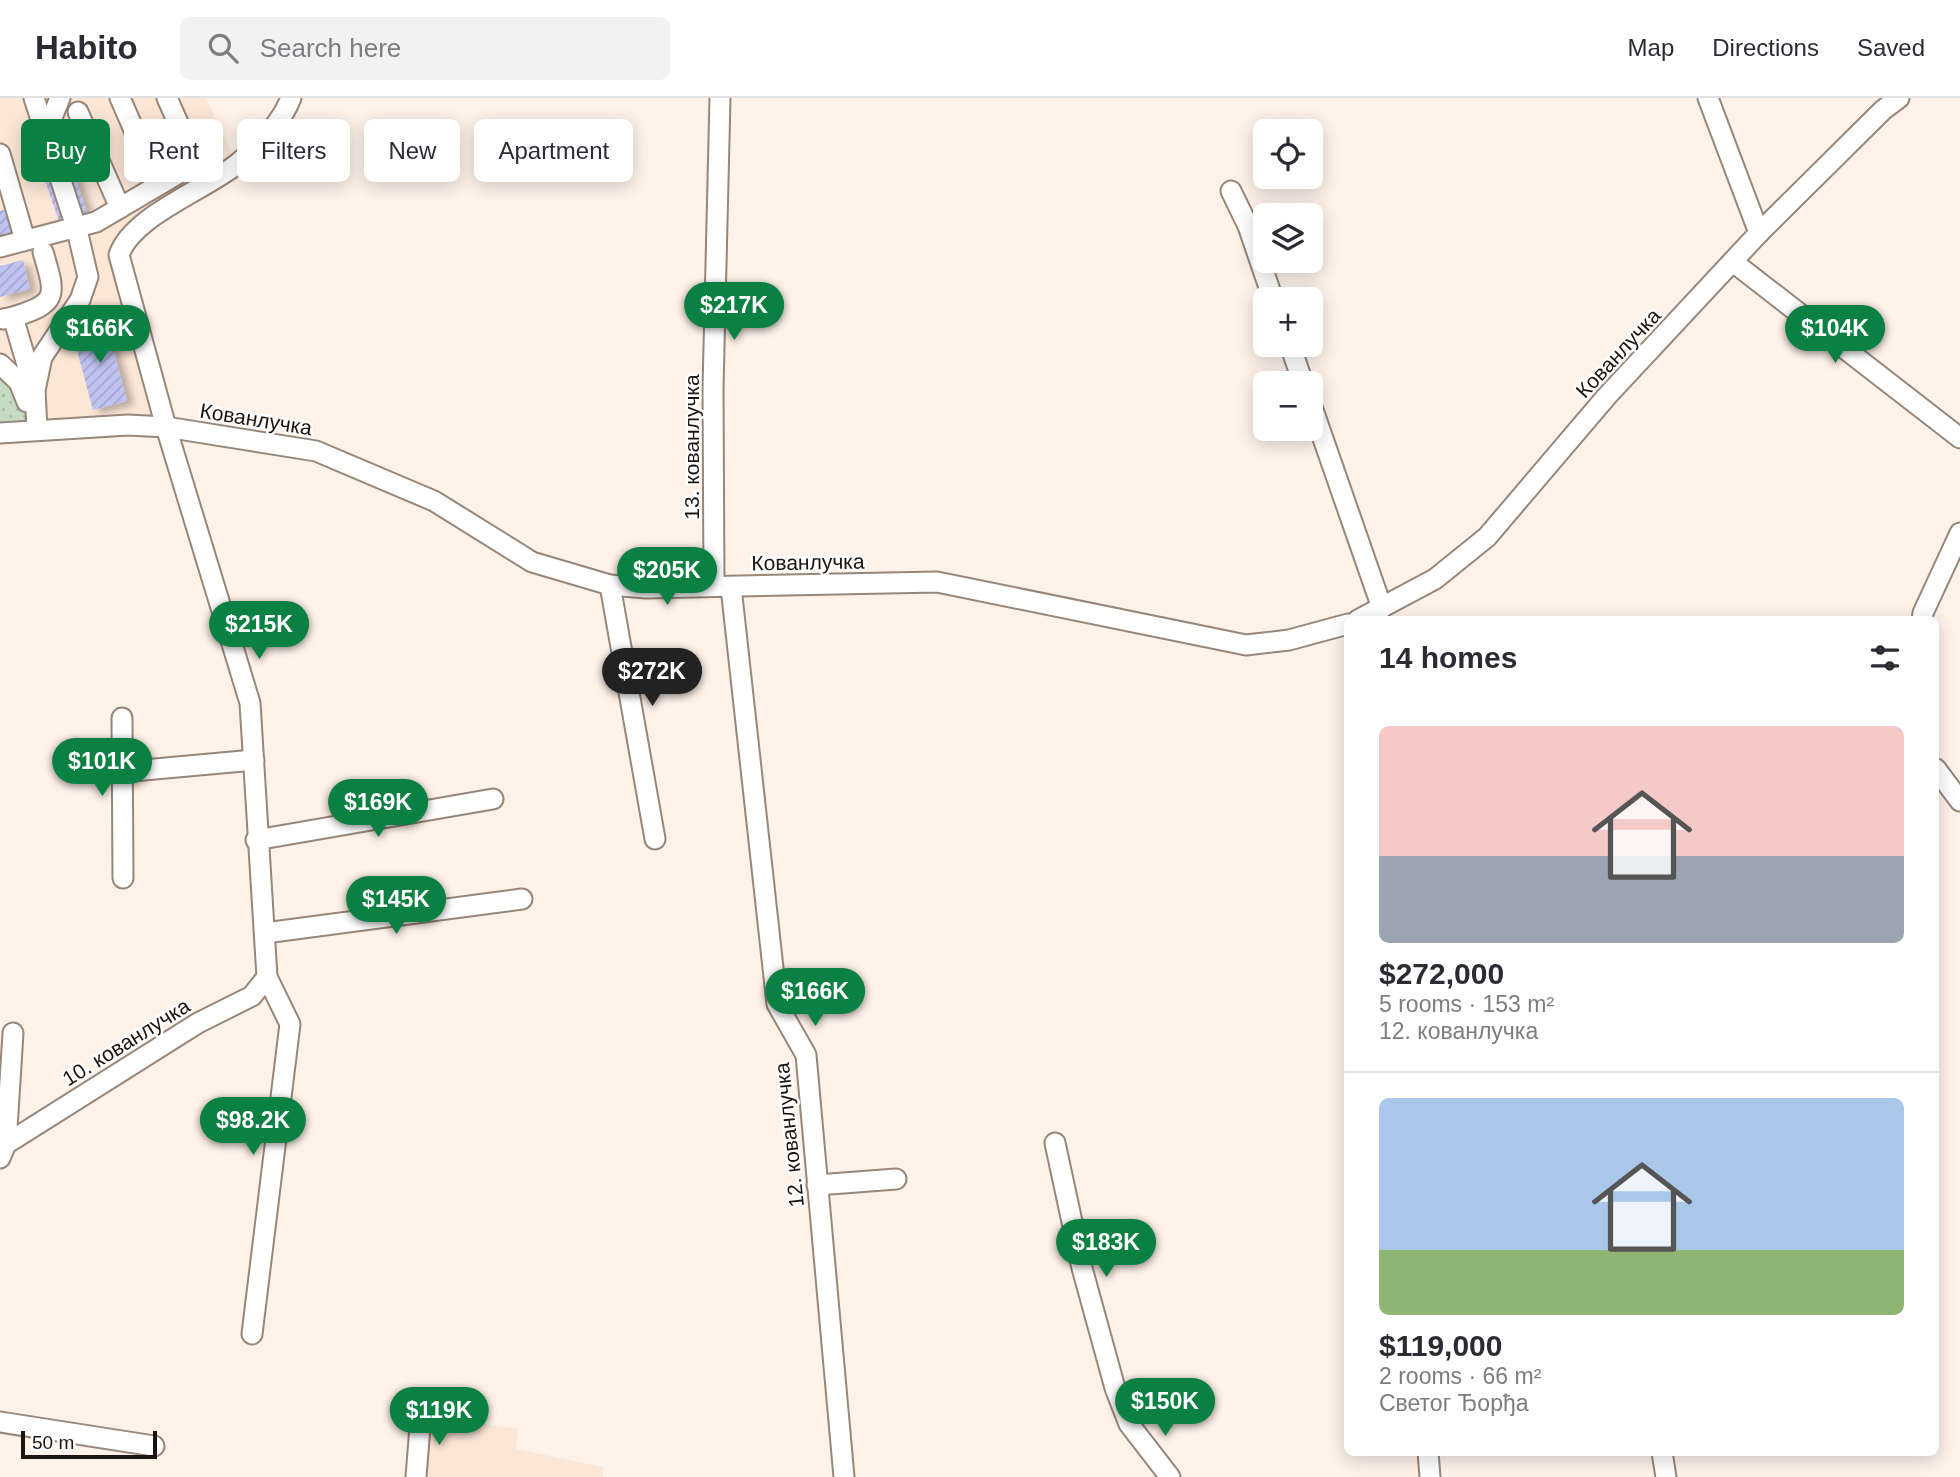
<!DOCTYPE html>
<meta charset="utf-8">
<style>
:root{--surface:#fff;--page:#f2f2f3;--text:#2b2b33;--muted:#7c7c81;--line:#e1e1e2;--accent:#0b8043}
body{margin:0;font-family:Arial,sans-serif;background:var(--page);color:var(--text);height:100vh;display:flex;flex-direction:column;font-size:26px;white-space:nowrap}
*{box-sizing:border-box;margin:0}
p{font-size:23px;color:var(--muted)}
.icon{flex:none;width:38px;height:38px;fill:none;stroke:currentColor;stroke-width:2;stroke-linecap:round;stroke-linejoin:round}
.map{position:relative;flex:1;overflow:hidden}
.side{position:absolute;left:1344px;top:518px;width:595px;height:840px;display:flex;flex-direction:column;background:var(--surface);border-radius:10px;box-shadow:0 4px 18px #0003}
.side>*{flex:none}
.hud{position:absolute;left:21px;top:21px;width:665px;height:63px;display:flex;gap:14px}
.buttons{position:absolute;left:1253px;top:21px;display:grid;gap:14px}
.buttons a{display:grid;place-items:center;width:70px;height:70px;border-radius:10px;background:var(--surface);box-shadow:0 4px 18px #0003;font-size:35px}
.scale{position:absolute;left:21px;bottom:18px;width:136px;box-sizing:border-box;padding-left:7px;border:4px solid #1b1410;border-top:0;font-size:19px;line-height:24px;white-space:nowrap;color:#1b1410;-webkit-text-stroke:5px #fff;paint-order:stroke}
.price{position:absolute;translate:-50% -60px;padding:0 16px;border-radius:24px;background:var(--accent);color:#fff;font-size:23px;line-height:46px;filter:drop-shadow(0 2px 4px #0008)}
.price::after{content:'';position:absolute;left:50%;top:42px;width:21px;height:16px;margin-left:-10px;background:inherit;clip-path:polygon(0 0,100% 0,50% 100%)}
.price.selected{background:#222;color:#fff}
ul{padding:0;list-style:none}
li{display:grid;align-content:center;gap:14px;height:371px;padding:0 35px}
li+li{border-top:2px solid var(--line)}
li span{display:grid;place-items:center;height:217px;border-radius:10px;color:#555}
li>.icon{margin-inline-start:auto}
span .icon{width:126px;height:126px;fill:#fffc;stroke-width:1}
li b{font-size:30px}
h2{display:flex;justify-content:space-between;align-items:center;height:84px;padding:0 35px;font-size:30px}
.pill{padding:0 24px;border-radius:10px;background:var(--surface);box-shadow:0 4px 18px #0003;font-size:24px;line-height:63px}
.pill.selected{background:var(--accent);color:#fff}
header{display:flex;align-items:center;gap:42px;box-sizing:border-box;height:98px;padding:0 35px;background:var(--surface);border-bottom:2px solid var(--line)}
header strong{font-size:33px}
nav{display:flex;gap:38px;margin-inline-start:auto;font-size:24px}
.search{width:490px;height:63px;background:var(--page);display:flex;align-items:center;gap:18px;box-sizing:border-box;padding:0 24px;border-radius:10px;color:var(--muted);font-size:26px}
.map>svg:first-child{display:block}
.built{fill:#fce7d7}
.grass{fill:url(#grass-dots)}
.building{fill:url(#building-hatch);filter:url(#shadow)}
.lines{fill:none;stroke-linecap:round;stroke-linejoin:round}
.minor-casing{stroke:#988679;stroke-width:23}
.minor{stroke:#fff;stroke-width:19}
.labels{text-anchor:middle;dominant-baseline:central;stroke-width:5;stroke-linejoin:round;paint-order:stroke}
.street-label{font-size:21px;fill:#1b1410;stroke:#fff}
</style>
<header>
<strong>Habito</strong>
<div class="search"><svg class="icon" aria-label="search" viewBox="0 0 24 24"><circle cx="10" cy="10" r="6"/><path d="M15 15l6 6"/></svg>Search here</div>
<nav><a>Map</a><a>Directions</a><a>Saved</a></nav>
</header>
<div class="map">
<svg width="1960" height="1379" viewBox="0 0 1960 1379">
<defs>
<pattern id="grass-dots" width="8" height="8" patternUnits="userSpaceOnUse" patternTransform="scale(1.75)"><rect width="8" height="8" fill="#c5dbc3"/><path d="M2 2h.1M6 6h.1" fill="none" stroke="#a9bba6" stroke-width="1.8" stroke-linecap="round"/></pattern>
<pattern id="building-hatch" width="6" height="6" patternUnits="userSpaceOnUse" patternTransform="scale(1.75)"><rect width="6" height="6" fill="#c0c2f0"/><path d="M-1 1l2-2M0 6l6-6M5 7l2-2" fill="none" stroke="#a4a6cd"/></pattern>
<filter id="shadow"><feDropShadow dx="7" dy="4" stdDeviation="3.5" flood-color="#0004"/></filter>
</defs>
<rect width="100%" height="100%" fill="#fef2e9"/>
<g class="built">
<polygon points="0,0 206,0 237,66 124,143 166,329 0,335"/>
<polygon points="421,1316 518,1331 516,1351 603,1369 603,1379 416,1379"/>
</g>
<polygon class="grass" points="0,266 19,284 31,332 0,335"/>
<g class="building">
<polygon points="61,38 88,117 60,126 33,48"/>
<polygon points="9,110 17,139 0,143 0,113"/>
<polygon points="23,162 30,191 0,199 0,168"/>
<polygon points="105,220 127,303 93,312 72,234 91,229 89,224"/>
</g>
<g class="lines">
<defs>
<g id="minor">
<polyline points="34,0 77,132 88,179 80,202 42,259 35,292 37,331"/>
<polyline points="120,0 158,87"/>
<polyline points="1708,0 1759,135"/>
<polyline points="78,14 120,110"/>
<polyline points="48,42 49,27 60,0"/>
<polyline points="0,56 25,142"/>
<polyline points="1231,93 1248,128 1273,201"/>
<polyline points="0,149 96,124 196,65 167,0"/>
<polyline points="1733,164 1960,340"/>
<path d="M13 219C59 205 56 198 43 154"/>
<polyline points="3,221 13,219 33,287"/>
<polyline points="1290,247 1303,285"/>
<polyline points="0,266 19,284 27,304"/>
<polyline points="1311,306 1382,510"/>
<polyline points="0,335 128,327 166,329 316,353 434,403 532,464 610,487 646,490 937,484 1246,547 1289,542 1348,526"/>
<polyline points="610,487 655,741"/>
<polyline points="714,488 713,291 720,0"/>
<polyline points="731,489 777,906 806,957 844,1379"/>
<polyline points="1358,522 1435,481 1487,439 1607,298 1759,135 1883,12 1899,0"/>
<polyline points="1922,522 1923,515 1960,435"/>
<polyline points="122,620 123,780"/>
<polyline points="1936,671 1960,703"/>
<polyline points="122,674 254,662"/>
<polyline points="256,742 493,701"/>
<polyline points="265,835 522,801"/>
<polyline points="1055,1045 1082,1170 1115,1290 1129,1326 1170,1379"/>
<polyline points="6,1046 13,935"/>
<path d="M0 1060 6 1046 198 925 252 898 267 879 250 605 166 329 119 157C132 118 205 92 237 66 258 49 281 25 291 0"/>
<polyline points="817,1087 896,1081"/>
<polyline points="252,1236 290,926 267,879"/>
<polyline points="0,1324 154,1348"/>
<polyline points="1428,1354 1430,1379"/>
<polyline points="1662,1354 1666,1379"/>
<polyline points="416,1379 421,1316"/>
</g>
</defs>
<use href="#minor" class="minor-casing"/>
<use href="#minor" class="minor"/>
</g>
<g class="labels">
<g class="street-label">
<text transform="translate(1618 255) rotate(-47)">Кованлучка</text>
<text transform="translate(256 321) rotate(9)">Кованлучка</text>
<text transform="translate(691 349) rotate(-90)">13. кованлучка</text>
<text transform="translate(808 464) rotate(-1)">Кованлучка</text>
<text transform="translate(126 944) rotate(-32)">10. кованлучка</text>
<text transform="translate(789 1037) rotate(-96)">12. кованлучка</text>
</g>
</g>
</svg>
<div class="buttons">
<a><svg class="icon" aria-label="locate" viewBox="0 0 24 24"><circle cx="12" cy="12" r="6"/><path d="M12 2v4M12 18v4M2 12h4M18 12h4"/></svg></a>
<a><svg class="icon" aria-label="layers" viewBox="0 0 24 24"><path d="M12 4l9 5-9 5-9-5zM3 14l9 5 9-5"/></svg></a>
<a>+</a>
<a>−</a>
</div>
<div class="scale">50 m</div>
<b class="price" style="left:734px;top:244px">$217K</b>
<b class="price" style="left:100px;top:267px">$166K</b>
<b class="price" style="left:1835px;top:267px">$104K</b>
<b class="price" style="left:667px;top:509px">$205K</b>
<b class="price" style="left:259px;top:563px">$215K</b>
<b class="price selected" style="left:652px;top:610px">$272K</b>
<b class="price" style="left:102px;top:700px">$101K</b>
<b class="price" style="left:378px;top:741px">$169K</b>
<b class="price" style="left:396px;top:838px">$145K</b>
<b class="price" style="left:815px;top:930px">$166K</b>
<b class="price" style="left:253px;top:1059px">$98.2K</b>
<b class="price" style="left:1106px;top:1181px">$183K</b>
<b class="price" style="left:1165px;top:1340px">$150K</b>
<b class="price" style="left:439px;top:1349px">$119K</b>
<div class="hud">
<a class="pill selected">Buy</a>
<a class="pill">Rent</a>
<a class="pill">Filters</a>
<a class="pill">New</a>
<a class="pill">Apartment</a>
</div>
<section class="side">
<h2>14 homes<svg class="icon" aria-label="filters" viewBox="0 0 24 24"><path d="M4 7h16M4 17h16"/><circle cx="9" cy="7" r="2"/><circle cx="15" cy="17" r="2"/></svg></h2>
<ul>
<li><span style="background:linear-gradient(#f6c9c9 60%,#9aa5b1 0)"><svg class="icon" aria-label="home" viewBox="0 0 24 24"><path d="M3 11l9-7 9 7M6 9v11h12V9"/></svg></span><div><b>$272,000</b><p>5 rooms · 153 m²</p><p>12. кованлучка</p></div></li>
<li><span style="background:linear-gradient(#a9c7e8 70%,#8fb573 0)"><svg class="icon" aria-label="home" viewBox="0 0 24 24"><path d="M3 11l9-7 9 7M6 9v11h12V9"/></svg></span><div><b>$119,000</b><p>2 rooms · 66 m²</p><p>Светог Ђорђа</p></div></li>
</ul>
</section>
</div>
